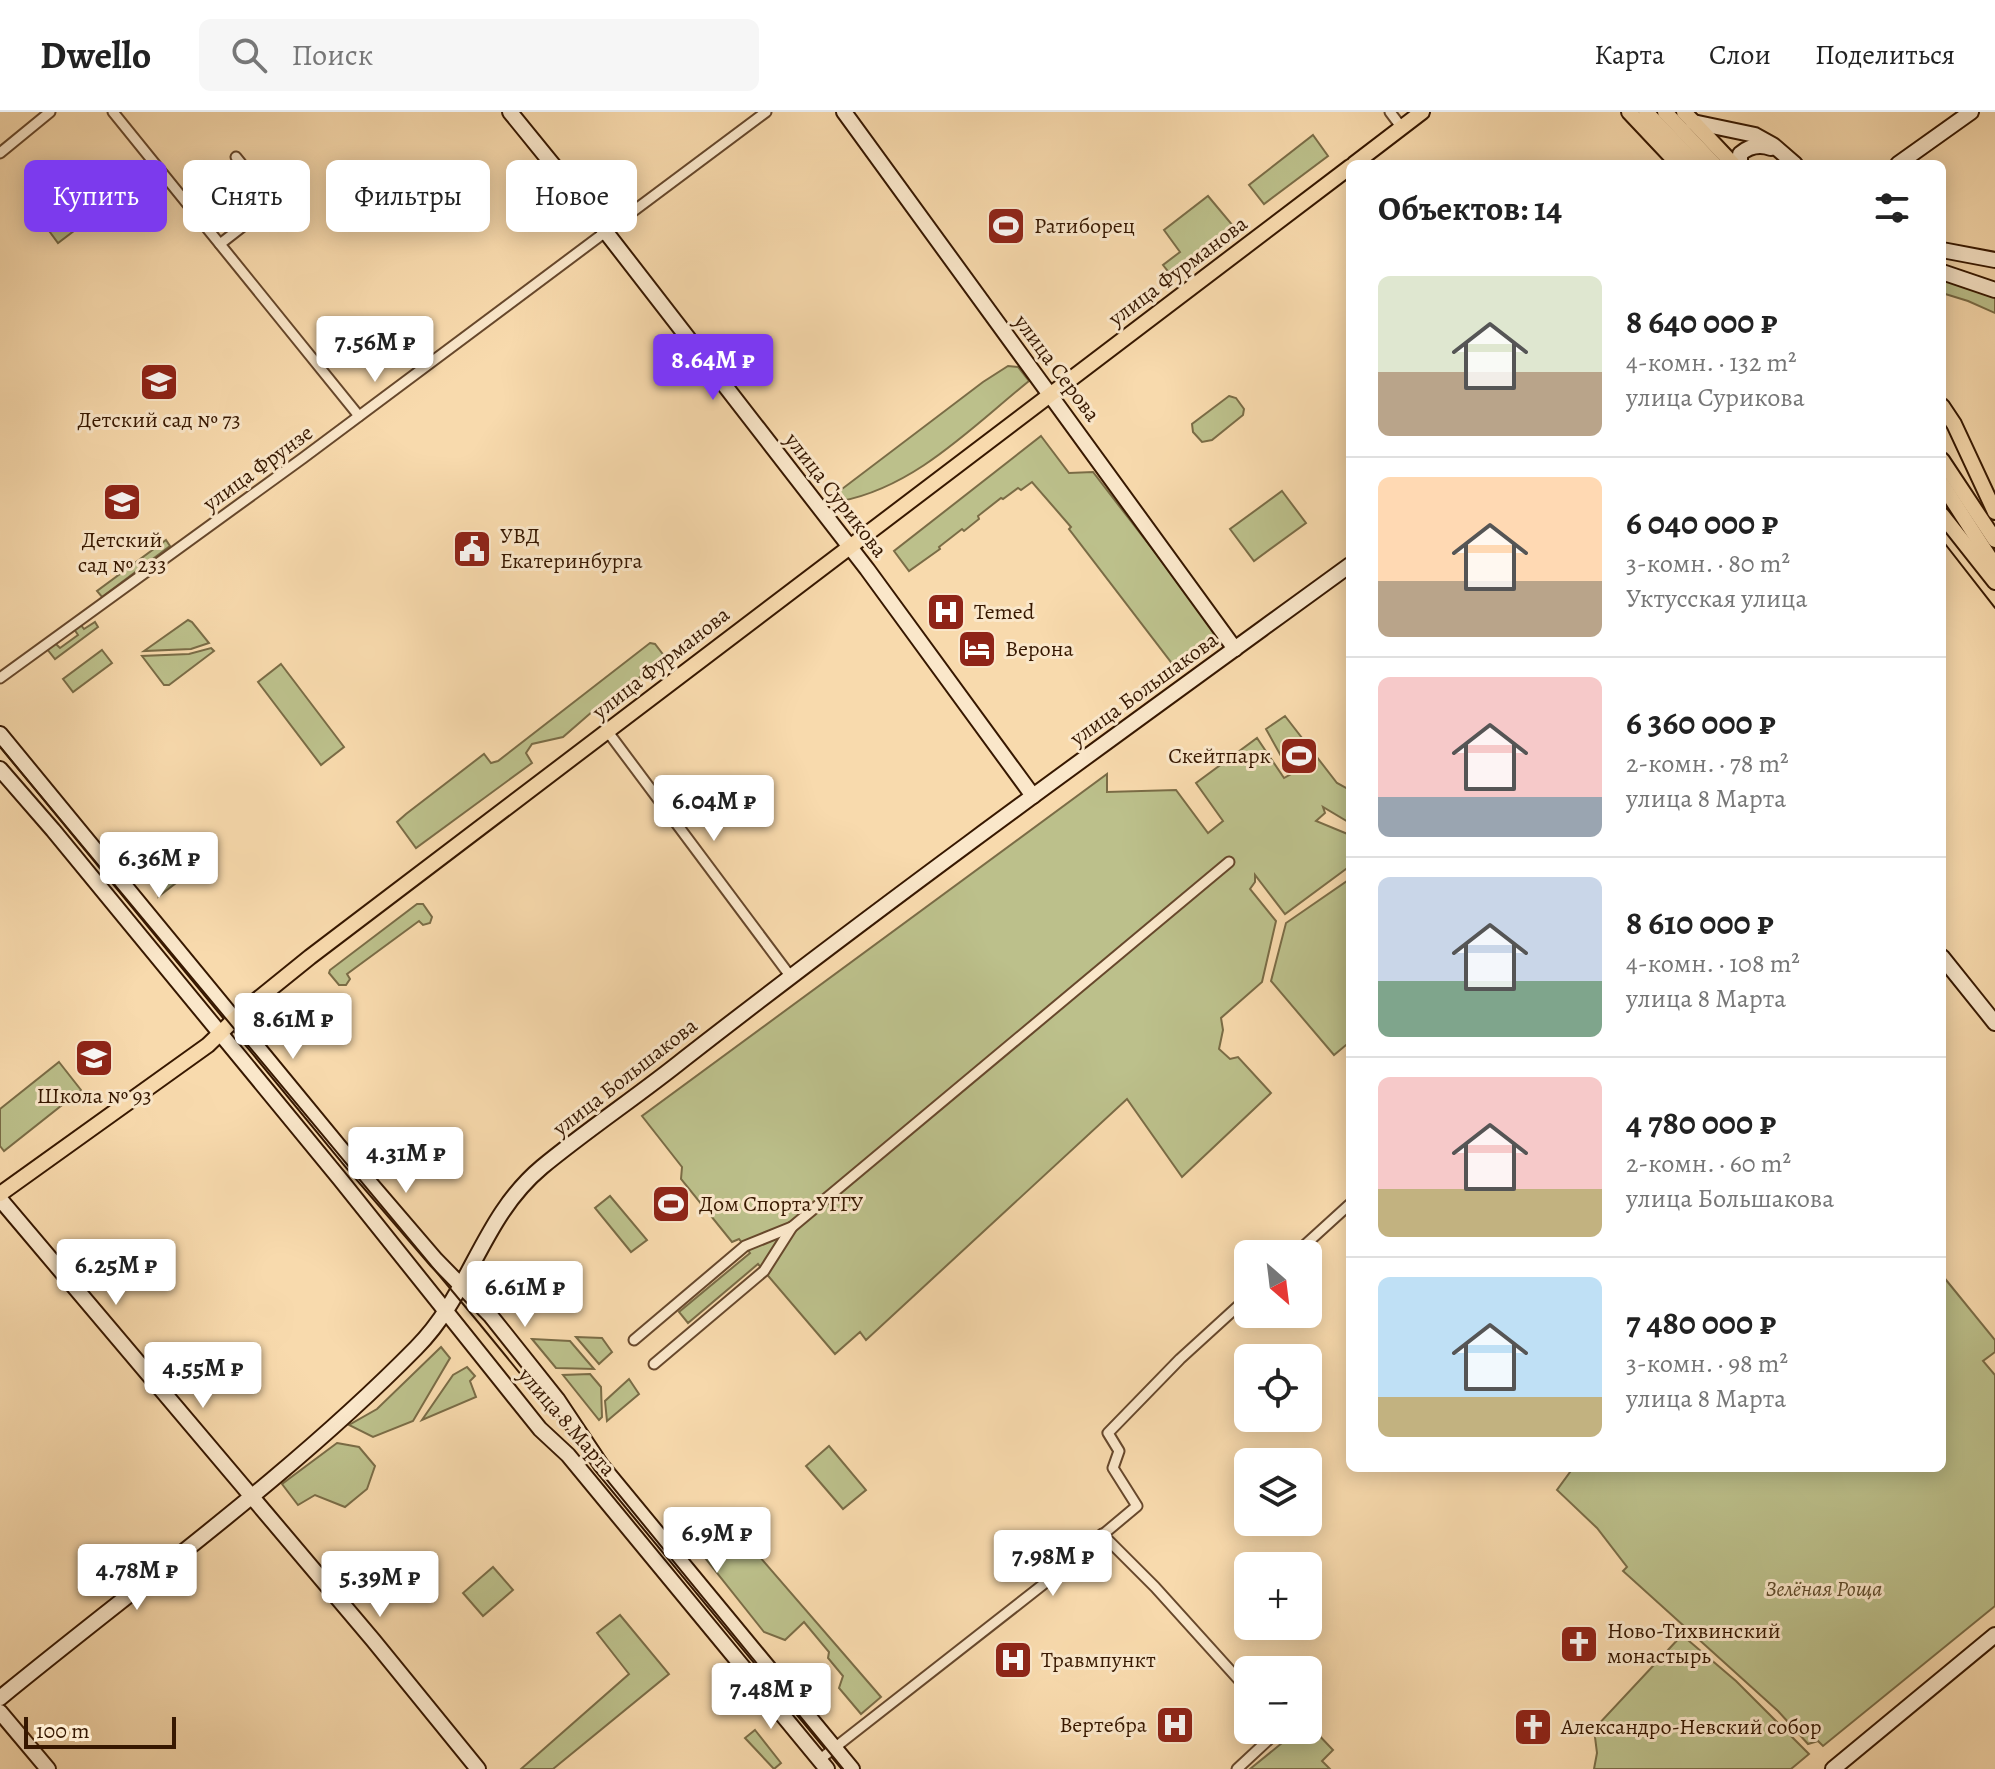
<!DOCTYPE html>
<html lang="ru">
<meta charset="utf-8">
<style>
:root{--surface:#fff;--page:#f6f6f6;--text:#222;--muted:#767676;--line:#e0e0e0;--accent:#7c3aed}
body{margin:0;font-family:Alegreya,serif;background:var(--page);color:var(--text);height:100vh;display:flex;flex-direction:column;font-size:30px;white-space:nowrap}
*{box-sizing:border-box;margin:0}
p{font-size:26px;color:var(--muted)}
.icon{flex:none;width:44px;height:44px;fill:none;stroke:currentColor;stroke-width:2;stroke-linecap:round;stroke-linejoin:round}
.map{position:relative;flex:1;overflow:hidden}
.side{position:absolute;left:1346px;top:48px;width:600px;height:1312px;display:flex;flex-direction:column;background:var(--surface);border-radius:12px;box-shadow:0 4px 20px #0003}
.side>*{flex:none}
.hud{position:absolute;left:24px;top:48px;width:760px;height:72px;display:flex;gap:16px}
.needle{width:52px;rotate:152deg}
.tools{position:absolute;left:1234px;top:1128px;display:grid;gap:16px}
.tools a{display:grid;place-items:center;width:88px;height:88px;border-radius:12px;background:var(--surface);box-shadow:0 4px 20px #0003;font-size:40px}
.scale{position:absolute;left:24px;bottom:20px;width:152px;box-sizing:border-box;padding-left:8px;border:4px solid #371801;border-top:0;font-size:22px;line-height:28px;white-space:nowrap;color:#371801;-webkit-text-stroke:6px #fae7ca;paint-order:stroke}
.price{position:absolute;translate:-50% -68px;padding:0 18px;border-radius:8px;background:#fff;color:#222;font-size:26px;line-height:52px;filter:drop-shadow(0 2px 4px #0008)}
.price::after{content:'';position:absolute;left:50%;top:48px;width:24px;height:18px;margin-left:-12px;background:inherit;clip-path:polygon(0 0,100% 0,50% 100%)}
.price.active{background:var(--accent);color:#fff}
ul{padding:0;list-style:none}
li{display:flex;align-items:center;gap:24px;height:200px;padding:0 32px}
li+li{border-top:2px solid var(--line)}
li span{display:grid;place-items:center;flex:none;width:224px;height:160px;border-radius:12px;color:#555}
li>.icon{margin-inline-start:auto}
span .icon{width:96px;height:96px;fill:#fffc;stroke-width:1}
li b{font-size:34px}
h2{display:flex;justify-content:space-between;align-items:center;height:96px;padding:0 32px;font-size:34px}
.pill{padding:0 28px;border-radius:12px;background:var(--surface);box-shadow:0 4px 20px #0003;font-size:28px;line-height:72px}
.pill.active{background:var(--accent);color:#fff}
header{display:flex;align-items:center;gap:48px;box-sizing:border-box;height:112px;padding:0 40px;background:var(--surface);border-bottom:2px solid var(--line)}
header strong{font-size:38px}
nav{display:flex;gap:44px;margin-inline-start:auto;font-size:28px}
.search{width:560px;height:72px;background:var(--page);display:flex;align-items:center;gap:20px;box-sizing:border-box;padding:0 28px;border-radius:12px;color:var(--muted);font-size:30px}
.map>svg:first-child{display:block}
.green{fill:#bcc08b;stroke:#7a6c46;stroke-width:2}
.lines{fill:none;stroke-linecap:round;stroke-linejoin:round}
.street-casing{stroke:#67482c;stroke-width:13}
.secondary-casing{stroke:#371801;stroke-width:18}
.primary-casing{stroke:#371801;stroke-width:18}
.street{stroke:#fae7ca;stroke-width:9}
.secondary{stroke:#fae7ca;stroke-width:14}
.primary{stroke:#f8daad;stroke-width:14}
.tram{stroke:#371801;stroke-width:2}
.labels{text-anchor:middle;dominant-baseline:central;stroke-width:6;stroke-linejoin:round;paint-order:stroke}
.poi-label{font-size:22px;fill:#371801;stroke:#fae7ca;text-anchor:start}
.street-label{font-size:22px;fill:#371801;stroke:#fae7ca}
.park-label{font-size:22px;font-style:italic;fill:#5f4a2a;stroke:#fae7ca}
</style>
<header>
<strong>Dwello</strong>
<div class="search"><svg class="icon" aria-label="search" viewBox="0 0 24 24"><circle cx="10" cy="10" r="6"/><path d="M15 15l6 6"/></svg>Поиск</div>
<nav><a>Карта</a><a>Слои</a><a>Поделиться</a></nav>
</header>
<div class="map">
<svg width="1995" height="1657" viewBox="0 0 1995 1657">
<rect width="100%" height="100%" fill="#f8daad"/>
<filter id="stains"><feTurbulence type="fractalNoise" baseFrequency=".0025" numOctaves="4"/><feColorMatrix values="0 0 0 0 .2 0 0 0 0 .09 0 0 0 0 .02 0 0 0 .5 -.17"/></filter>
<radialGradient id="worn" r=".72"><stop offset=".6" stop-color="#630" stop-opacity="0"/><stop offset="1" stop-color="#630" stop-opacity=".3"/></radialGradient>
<g class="green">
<polygon points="1313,23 1328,44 1264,92 1249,73"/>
<polygon points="62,76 87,109 58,131 33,97"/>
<polygon points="1208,84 1234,115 1171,163 1163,153 1180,140 1164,118"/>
<polygon points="1942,166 1995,184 1995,201 1968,189 1942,181"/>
<path d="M1008 254 1018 255 1029 269C972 315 915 375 841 389L838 380 983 270Z"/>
<polygon points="1229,284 1236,286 1244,297 1243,303 1212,328 1202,330 1193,320 1192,312"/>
<polygon points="1041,324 1069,361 1093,360 1218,522 1174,554 1069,417 1071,415 1032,370 1021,378 1018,376 1003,387 1001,386 978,404 979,407 964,419 962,417 939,435 940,437 909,459 894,439"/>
<polygon points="1282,379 1306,411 1254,449 1230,417"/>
<polygon points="166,428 170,434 102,485 97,479"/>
<polygon points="188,508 192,510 209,531 191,537 144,539"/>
<polygon points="95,510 98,515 55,547 47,537 55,531 60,536 78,523 74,517 80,512 84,517"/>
<polygon points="650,531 655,532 665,545 619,582 601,592 563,625 532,632 526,641 532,651 416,736 397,710 406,702 484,642 491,651 498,649"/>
<polygon points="211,536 214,539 169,573 164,573 142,544 189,542"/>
<polygon points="102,538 112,551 73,580 63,567"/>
<polygon points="281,552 344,635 321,653 258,570"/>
<polygon points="1285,604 1337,671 1350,678 1350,711 1323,695 1325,701 1316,709 1350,723 1350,754 1285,802 1255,763 1255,770 1250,777 1276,809 1262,870 1221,906 1223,918 1219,937 1230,947 1238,945 1271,981 1182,1065 1127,987 866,1228 860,1220 835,1242 758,1152 688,1211 679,1200 750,1141 739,1127 732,1130 681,1067 682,1055 642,1004 1107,662 1107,680 1176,678 1208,721 1223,709 1196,671 1257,626 1284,666 1291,662 1266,617"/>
<polygon points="171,740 189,761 159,784 164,767 171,761 167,754"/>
<polygon points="1350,767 1350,937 1346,933 1334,943 1271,869 1286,811"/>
<polygon points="417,792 423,792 432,805 430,811 423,813 419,809 347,862 350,867 346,873 339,873 329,861 330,858"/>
<polygon points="59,950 81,978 4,1039 0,1034 0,997"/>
<polygon points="610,1084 647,1128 631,1140 595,1096"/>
<polygon points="1942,1163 1995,1228 1995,1240 1983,1249 1995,1263 1995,1494 1823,1634 1818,1629 1808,1632 1778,1599 1623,1459 1627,1455 1597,1416 1557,1378 1573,1356 1942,1356"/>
<polygon points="576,1225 602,1226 612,1240 599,1252"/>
<polygon points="532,1227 570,1229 594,1257 556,1256"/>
<polygon points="441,1235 450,1246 413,1309 373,1325 349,1313 377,1297"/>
<polygon points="467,1255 475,1264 470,1269 476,1285 422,1308 453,1263"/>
<polygon points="590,1262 601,1275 602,1305 599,1308 563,1263"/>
<polygon points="629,1267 639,1282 607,1309 605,1289"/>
<polygon points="337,1331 359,1335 375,1354 367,1377 345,1395 315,1383 298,1393 282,1372"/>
<polygon points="829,1334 866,1378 843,1397 806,1354"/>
<polygon points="733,1414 881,1585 861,1602 839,1576 843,1564 828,1546 829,1540 804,1510 785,1528 764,1520 702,1442"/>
<polygon points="493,1455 513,1478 483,1504 463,1481"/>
<polygon points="620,1503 669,1562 553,1657 521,1657 629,1562 597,1521"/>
<polygon points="1682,1523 1736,1569 1809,1642 1791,1657 1594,1657 1597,1641 1594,1617"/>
<polygon points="755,1618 781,1651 774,1657 745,1626"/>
<polygon points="1298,1618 1314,1618 1333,1638 1322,1649 1330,1657 1250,1657"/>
</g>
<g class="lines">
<defs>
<g id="street">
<polyline points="113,0 359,304"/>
<polyline points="1390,0 1402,16"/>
<polyline points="0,41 50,0"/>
<polyline points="220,132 273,91 236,45"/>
<polyline points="0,566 303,346 766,0"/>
<polyline points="608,620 791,865"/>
<polyline points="1295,1142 1350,1092"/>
<polyline points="634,1228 745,1134 792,1115"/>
<polyline points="654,1252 764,1159 792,1115 1229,750"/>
<polyline points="1102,1422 1155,1475 1248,1578"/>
<polyline points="819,1648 1045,1471 1137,1394 1113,1356 1119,1339 1108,1321 1180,1247 1248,1185"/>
<polyline points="1237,1657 1279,1618"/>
</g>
<g id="secondary">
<polyline points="510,0 571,75 867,457 1033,684"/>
<polyline points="844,0 1235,537"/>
<polyline points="1693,10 1755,23 1773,33 1795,52"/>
<path d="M1740 52V42C1749 34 1759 32 1771 36"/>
<polyline points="1898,52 1971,0"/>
<polyline points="1942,138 1995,148"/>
<polyline points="1942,160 1995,178"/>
<polyline points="0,622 351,1049 436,1148 490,1203 557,1287 601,1353 852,1657"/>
<polyline points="0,657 53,718 340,1067 540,1317 568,1343 827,1657"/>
<polyline points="1942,845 1995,911"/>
<polyline points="0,1087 373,1528 478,1657"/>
<path d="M0 1586C139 1472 290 1364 416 1236 471 1181 481 1106 542 1055 588 1017 638 984 684 947 902 777 1126 616 1350 453"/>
<polyline points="0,1600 48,1657"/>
<polyline points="1833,1657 1995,1523"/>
</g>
<g id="primary">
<polyline points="1629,0 1678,52"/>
<polyline points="1646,0 1696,52"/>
<polyline points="1665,0 1714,52"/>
<polyline points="1684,0 1733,52"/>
<polyline points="1354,52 1422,0"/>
<polyline points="1942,294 1954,312 1995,400"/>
<polyline points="1942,348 1995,428"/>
<polyline points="1942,372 1995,454"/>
<polyline points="1942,403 1995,470"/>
<polyline points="0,1082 208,933 242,900 310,845 1350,55"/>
</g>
</defs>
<use href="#street" class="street-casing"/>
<use href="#secondary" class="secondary-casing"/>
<use href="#primary" class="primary-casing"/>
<use href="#street" class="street"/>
<use href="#secondary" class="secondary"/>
<use href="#primary" class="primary"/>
<g class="tram">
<polyline points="1942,428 1995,496"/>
<polyline points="0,635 478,1210 843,1657"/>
</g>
</g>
<defs>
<symbol id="stadium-square" viewBox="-11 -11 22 22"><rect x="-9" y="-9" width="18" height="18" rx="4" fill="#8f2418" stroke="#fae7ca"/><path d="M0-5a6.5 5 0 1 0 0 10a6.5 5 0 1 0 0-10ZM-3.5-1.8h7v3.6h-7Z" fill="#fff"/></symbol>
<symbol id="school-square" viewBox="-11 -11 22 22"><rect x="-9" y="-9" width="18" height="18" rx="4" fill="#8f2418" stroke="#fae7ca"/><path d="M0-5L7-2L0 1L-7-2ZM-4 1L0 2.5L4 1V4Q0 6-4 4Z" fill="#fff"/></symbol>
<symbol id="civic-square" viewBox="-11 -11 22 22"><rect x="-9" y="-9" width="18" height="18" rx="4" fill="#8f2418" stroke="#fae7ca"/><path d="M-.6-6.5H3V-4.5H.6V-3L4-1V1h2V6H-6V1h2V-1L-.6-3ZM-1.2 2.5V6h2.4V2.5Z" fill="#fff"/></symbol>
<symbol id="hospital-square" viewBox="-11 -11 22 22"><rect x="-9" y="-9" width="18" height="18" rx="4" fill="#8f2418" stroke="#fae7ca"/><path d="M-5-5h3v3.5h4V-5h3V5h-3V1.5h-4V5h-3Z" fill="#fff"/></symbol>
<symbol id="hotel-square" viewBox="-11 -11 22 22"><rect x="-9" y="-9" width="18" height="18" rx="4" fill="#8f2418" stroke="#fae7ca"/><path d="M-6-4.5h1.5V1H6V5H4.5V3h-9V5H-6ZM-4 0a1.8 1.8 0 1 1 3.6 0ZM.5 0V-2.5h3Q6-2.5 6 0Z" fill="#fff"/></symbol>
<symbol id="church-square" viewBox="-11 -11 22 22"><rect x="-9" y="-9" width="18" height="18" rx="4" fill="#8f2418" stroke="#fae7ca"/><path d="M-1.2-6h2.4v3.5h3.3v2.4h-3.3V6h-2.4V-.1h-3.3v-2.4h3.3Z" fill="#fff"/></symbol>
</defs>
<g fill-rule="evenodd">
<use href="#stadium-square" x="984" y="92" width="44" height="44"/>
<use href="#school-square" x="137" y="248" width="44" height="44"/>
<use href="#school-square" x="100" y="368" width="44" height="44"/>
<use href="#civic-square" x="450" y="415" width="44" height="44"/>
<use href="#hospital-square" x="924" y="478" width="44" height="44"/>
<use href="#hotel-square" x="955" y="515" width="44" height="44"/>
<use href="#stadium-square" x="1277" y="622" width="44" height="44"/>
<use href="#school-square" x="72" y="924" width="44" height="44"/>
<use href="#stadium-square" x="649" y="1070" width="44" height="44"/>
<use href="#church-square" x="1557" y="1510" width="44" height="44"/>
<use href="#hospital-square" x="991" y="1526" width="44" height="44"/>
<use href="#hospital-square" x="1153" y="1591" width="44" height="44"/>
<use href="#church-square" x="1511" y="1593" width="44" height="44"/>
</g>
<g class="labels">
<g class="poi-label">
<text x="1034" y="114">Ратиборец</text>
<text x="159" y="308" text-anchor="middle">Детский сад № 73</text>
<text x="500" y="424">УВД<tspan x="500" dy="25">Екатеринбурга</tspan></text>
<text x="122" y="428" text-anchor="middle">Детский<tspan x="122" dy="25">сад № 233</tspan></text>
<text x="974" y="500">Temed</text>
<text x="1005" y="537">Верона</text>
<text x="1271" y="644" text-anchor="end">Скейтпарк</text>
<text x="94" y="984" text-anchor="middle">Школа № 93</text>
<text x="699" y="1092">Дом Спорта УГГУ</text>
<text x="1607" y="1519">Ново-Тихвинский<tspan x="1607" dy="25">монастырь</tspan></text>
<text x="1041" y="1548">Травмпункт</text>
<text x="1147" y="1613" text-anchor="end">Вертебра</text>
<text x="1561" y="1615">Александро-Невский собор</text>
</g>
<g class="street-label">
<text transform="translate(1178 159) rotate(-37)">улица Фурманова</text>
<text transform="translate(1057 256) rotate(53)">улица Серова</text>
<text transform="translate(258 356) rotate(-36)">улица Фрунзе</text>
<text transform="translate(836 383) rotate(52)">улица Сурикова</text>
<text transform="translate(661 551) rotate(-38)">улица Фурманова</text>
<text transform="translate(1144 577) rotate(-36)">улица Большакова</text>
<text transform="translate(625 965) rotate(-38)">улица Большакова</text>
<text transform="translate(567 1310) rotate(49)">улица 8 Марта</text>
</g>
<g class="park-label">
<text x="1824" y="1477">Зелёная Роща</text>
</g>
</g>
<rect width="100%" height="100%" filter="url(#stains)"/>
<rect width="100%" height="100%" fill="url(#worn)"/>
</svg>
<div class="tools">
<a><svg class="needle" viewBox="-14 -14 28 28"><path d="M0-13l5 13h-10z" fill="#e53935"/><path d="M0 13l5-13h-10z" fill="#767676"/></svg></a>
<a><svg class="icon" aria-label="locate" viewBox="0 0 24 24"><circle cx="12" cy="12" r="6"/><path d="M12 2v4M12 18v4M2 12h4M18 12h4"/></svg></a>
<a><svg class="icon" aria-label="layers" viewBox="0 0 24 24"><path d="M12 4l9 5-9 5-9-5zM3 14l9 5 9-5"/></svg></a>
<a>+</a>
<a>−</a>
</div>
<div class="scale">100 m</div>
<b class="price" style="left:375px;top:272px">7.56M ₽</b>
<b class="price active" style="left:713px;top:290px">8.64M ₽</b>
<b class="price" style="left:714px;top:731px">6.04M ₽</b>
<b class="price" style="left:159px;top:788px">6.36M ₽</b>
<b class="price" style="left:293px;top:949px">8.61M ₽</b>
<b class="price" style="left:406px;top:1083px">4.31M ₽</b>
<b class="price" style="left:116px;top:1195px">6.25M ₽</b>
<b class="price" style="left:525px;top:1217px">6.61M ₽</b>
<b class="price" style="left:203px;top:1298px">4.55M ₽</b>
<b class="price" style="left:717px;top:1463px">6.9M ₽</b>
<b class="price" style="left:1053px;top:1486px">7.98M ₽</b>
<b class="price" style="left:137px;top:1500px">4.78M ₽</b>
<b class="price" style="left:380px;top:1507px">5.39M ₽</b>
<b class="price" style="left:771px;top:1619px">7.48M ₽</b>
<div class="hud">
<a class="pill active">Купить</a>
<a class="pill">Снять</a>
<a class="pill">Фильтры</a>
<a class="pill">Новое</a>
</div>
<section class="side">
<h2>Объектов: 14<svg class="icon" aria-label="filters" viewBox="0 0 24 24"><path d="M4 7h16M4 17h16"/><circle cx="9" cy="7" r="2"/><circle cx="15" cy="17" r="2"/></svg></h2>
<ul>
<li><span style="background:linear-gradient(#dfe7d0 60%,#b9a48a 0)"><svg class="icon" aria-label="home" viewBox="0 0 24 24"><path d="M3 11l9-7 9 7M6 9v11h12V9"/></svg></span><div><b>8 640 000 ₽</b><p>4-комн. · 132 m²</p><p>улица Сурикова</p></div></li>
<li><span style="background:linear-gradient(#ffd9b3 65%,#b9a48a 0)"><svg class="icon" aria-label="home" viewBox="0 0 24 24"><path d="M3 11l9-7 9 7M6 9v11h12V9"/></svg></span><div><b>6 040 000 ₽</b><p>3-комн. · 80 m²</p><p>Уктусская улица</p></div></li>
<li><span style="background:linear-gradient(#f6c9c9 75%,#9aa5b1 0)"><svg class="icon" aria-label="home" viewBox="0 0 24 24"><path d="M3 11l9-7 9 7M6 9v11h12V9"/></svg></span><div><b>6 360 000 ₽</b><p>2-комн. · 78 m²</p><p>улица 8 Марта</p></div></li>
<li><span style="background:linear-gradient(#c9d6e8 65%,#7fa58c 0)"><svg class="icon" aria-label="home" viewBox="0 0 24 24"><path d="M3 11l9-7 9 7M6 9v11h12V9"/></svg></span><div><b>8 610 000 ₽</b><p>4-комн. · 108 m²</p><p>улица 8 Марта</p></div></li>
<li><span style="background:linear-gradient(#f6c9c9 70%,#c2b280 0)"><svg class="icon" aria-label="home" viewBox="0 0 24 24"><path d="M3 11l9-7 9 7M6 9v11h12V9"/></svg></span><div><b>4 780 000 ₽</b><p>2-комн. · 60 m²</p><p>улица Большакова</p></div></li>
<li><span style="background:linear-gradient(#bfe0f5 75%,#c2b280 0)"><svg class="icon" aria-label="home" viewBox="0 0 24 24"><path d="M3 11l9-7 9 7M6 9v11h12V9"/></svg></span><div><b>7 480 000 ₽</b><p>3-комн. · 98 m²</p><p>улица 8 Марта</p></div></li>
</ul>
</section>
</div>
